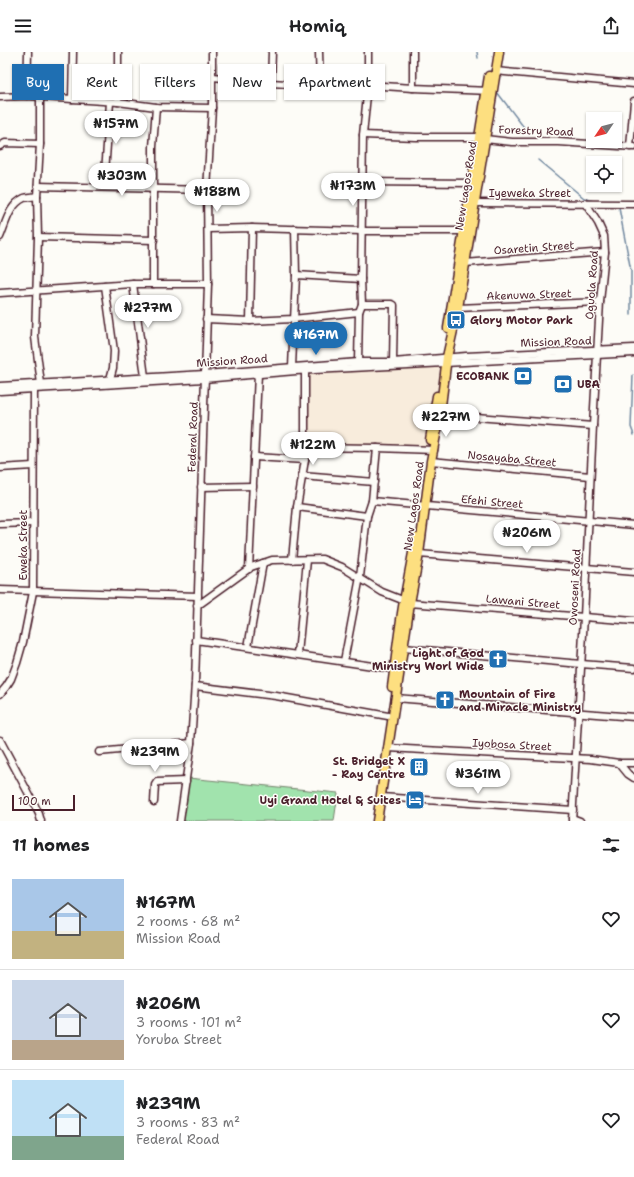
<!DOCTYPE html>
<meta charset="utf-8">
<style>
:root{--surface:#fff;--page:#f6f6f6;--text:#202124;--muted:#757577;--line:#e0e0e0;--accent:#1f6fb2}
body{margin:0;font-family:"Shantell Sans",sans-serif;background:var(--page);color:var(--text);height:100vh;display:flex;flex-direction:column;font-size:15px;white-space:nowrap}
*{box-sizing:border-box;margin:0}
p{font-size:13px;color:var(--muted)}
.icon{flex:none;width:22px;height:22px;fill:none;stroke:currentColor;stroke-width:2;stroke-linecap:round;stroke-linejoin:round}
.map{position:relative;height:769px;overflow:hidden}
.drawer{display:flex;flex-direction:column;background:var(--surface);flex:1}
.drawer>*{flex:none}
.top-card{position:absolute;left:12px;top:12px;width:400px;height:36px;display:flex;gap:8px}
.needle{width:26px;rotate:235deg}
.controls{position:absolute;left:586px;top:60px;display:grid;gap:8px}
.controls a{display:grid;place-items:center;width:36px;height:36px;border-radius:0px;background:var(--surface);box-shadow:0 1px 3px #0004;font-size:20px}
.scale{position:absolute;left:12px;bottom:10px;width:63px;box-sizing:border-box;padding-left:4px;border:2px solid #4a1f2b;border-top:0;font-size:11px;line-height:14px;white-space:nowrap;color:#4a1f2b;-webkit-text-stroke:3px #fdfcf7;paint-order:stroke}
.price{position:absolute;translate:-50% -34px;padding:0 9px;border-radius:14px;background:#fff;color:#222;font-size:13px;line-height:26px;filter:drop-shadow(0 1px 2px #0008)}
.price::after{content:'';position:absolute;left:50%;top:24px;width:12px;height:9px;margin-left:-6px;background:inherit;clip-path:polygon(0 0,100% 0,50% 100%)}
.price.current{background:var(--accent);color:#fff}
ul{padding:0;list-style:none}
li{display:flex;align-items:center;gap:12px;height:100px;padding:0 12px}
li+li{border-top:1px solid var(--line)}
li span{display:grid;place-items:center;flex:none;width:112px;height:80px;border-radius:0px;color:#555}
li>.icon{margin-inline-start:auto}
span .icon{width:48px;height:48px;fill:#fffc;stroke-width:1}
li b{font-size:17px}
h2{display:flex;justify-content:space-between;align-items:center;height:48px;padding:0 12px;font-size:17px}
.chip{padding:0 14px;border-radius:0px;background:var(--surface);box-shadow:0 1px 3px #0004;font-size:14px;line-height:36px}
.chip.current{background:var(--accent);color:#fff}
header{display:flex;justify-content:space-between;align-items:center;height:52px;padding:0 12px;background:var(--surface);font-size:18px;font-weight:600}
.map>svg:first-child{display:block}
.built{fill:#f8ecdc}
.green{fill:#a1e3ad;stroke:#76816c}
.lines{fill:none;stroke-linecap:round;stroke-linejoin:round}
.stream{stroke:#71889f;stroke-width:1.5}
.minor-casing{stroke:#4a1f2b;stroke-width:9}
.major-casing{stroke:#4a1f2b;stroke-width:11}
.minor{stroke:#fdfcf7;stroke-width:6}
.major{stroke:#fddf80;stroke-width:8}
.labels{text-anchor:middle;dominant-baseline:central;stroke-width:3;stroke-linejoin:round;paint-order:stroke}
.street-label{font-size:11px;fill:#4a1f2b;stroke:#fdfcf7}
.poi-label{font-size:11px;font-weight:bold;fill:#4a1f2b;stroke:#fdfcf7;text-anchor:end}
</style>
<header><svg class="icon" aria-label="menu" viewBox="0 0 24 24"><path d="M4 6h16M4 12h16M4 18h16"/></svg>Homiq<svg class="icon" aria-label="share" viewBox="0 0 24 24"><path d="M12 15V3M7 8l5-5 5 5M5 13v7h14v-7"/></svg></header>
<div class="map">
<svg width="634" height="769" viewBox="0 0 634 769">
<rect width="100%" height="100%" fill="#fdfcf7"/>
<filter id="ink" filterUnits="userSpaceOnUse"><feTurbulence type="fractalNoise" baseFrequency=".025" numOctaves="2"/><feDisplacementMap in="SourceGraphic" scale="8" xChannelSelector="R" yChannelSelector="G"/><feConvolveMatrix kernelMatrix="1 2 1 2 8 2 1 2 1" color-interpolation-filters="sRGB"/></filter>
<g filter="url(#ink)">
<polygon class="built" points="445,308 431,400 303,397 303,315"/>
<polygon class="green" points="188,726 338,741 334,769 182,769"/>
<g class="lines">
<g class="stream">
<polyline points="477,0 478,6"/>
<polyline points="497,40 529,82"/>
<polyline points="538,108 584,146 594,149"/>
<polyline points="615,155 619,156 631,219 631,263"/>
<polyline points="633,323 631,375 634,383"/>
</g>
<defs>
<g id="minor">
<polyline points="319,0 320,34"/>
<polyline points="495,19 634,32"/>
<polyline points="213,25 271,31 320,34 368,33 413,36 491,39"/>
<polyline points="271,31 272,0"/>
<polyline points="413,36 413,0"/>
<polyline points="27,44 28,0"/>
<polyline points="0,45 27,44 118,50 156,55 212,56"/>
<polyline points="40,45 40,92 37,144 38,185 35,285 41,332"/>
<polyline points="72,47 73,0"/>
<polyline points="118,50 118,0"/>
<polyline points="363,83 416,85 479,85"/>
<polyline points="485,87 512,90 559,90 634,95"/>
<polyline points="0,94 5,91 40,92"/>
<polyline points="630,95 634,49"/>
<polyline points="362,130 472,131"/>
<polyline points="38,134 207,138"/>
<polyline points="104,135 110,50"/>
<polyline points="475,151 634,152"/>
<polyline points="208,177 252,176 362,179 464,179"/>
<path d="M0 185C6 171 9 153 24 146 28 145 33 145 37 144"/>
<polyline points="38,185 154,188"/>
<polyline points="465,211 605,200"/>
<polyline points="296,223 361,227"/>
<polyline points="133,232 145,325"/>
<polyline points="153,232 153,95 156,55"/>
<polyline points="105,234 114,299 113,316 110,327"/>
<polyline points="0,241 133,232 208,232"/>
<polyline points="362,252 392,252 394,253 393,310"/>
<polyline points="458,256 600,250"/>
<polyline points="206,267 250,269 293,267 359,260"/>
<polyline points="250,269 252,176"/>
<polyline points="358,310 359,260 362,252 361,227 363,83 368,33 368,0"/>
<polyline points="292,315 296,223 295,177"/>
<polyline points="0,334 205,322 358,310 393,310 466,304 634,296"/>
<polyline points="0,339 204,327 296,319 634,301"/>
<polyline points="437,362 593,374"/>
<polyline points="305,395 377,396 434,398"/>
<polyline points="254,405 305,408"/>
<polyline points="431,409 590,424"/>
<polyline points="0,416 33,414"/>
<polyline points="302,424 374,430"/>
<polyline points="201,435 253,434"/>
<polyline points="372,449 634,473"/>
<polyline points="297,455 367,464"/>
<polyline points="0,472 33,471"/>
<polyline points="419,502 634,520"/>
<polyline points="292,508 297,455 305,408 305,318"/>
<polyline points="249,517 258,322"/>
<polyline points="0,538 198,544"/>
<polyline points="197,554 251,515 272,508 322,507 342,515 382,540 410,551 634,569"/>
<polyline points="196,588 393,617"/>
<polyline points="248,595 263,511"/>
<polyline points="403,596 581,612 634,616"/>
<polyline points="298,602 307,508"/>
<polyline points="344,609 360,525 367,464 372,449 377,396"/>
<polyline points="195,634 276,644 388,664"/>
<polyline points="0,642 6,635 11,627 17,611 23,590 33,540 34,337"/>
<polyline points="395,646 634,665"/>
<polyline points="0,688 31,746 39,762 41,769"/>
<polyline points="388,696 591,707 619,711 634,711"/>
<polyline points="99,700 191,691"/>
<polyline points="619,711 628,722 634,726"/>
<polyline points="381,745 573,758"/>
<polyline points="154,750 155,733 157,730 186,729"/>
<polyline points="572,766 580,769"/>
<polyline points="180,769 191,691 195,631 208,232 207,138 212,56 212,0"/>
<polyline points="572,769 584,565 593,374 600,250 605,200 604,184 598,171 585,151"/>
</g>
<g id="major">
<polyline points="448,276 489,24"/>
<polyline points="430,388 437,344"/>
<path d="M392 635C396 606 399 577 404 549 408 527 412 506 416 485"/>
<polyline points="377,769 410,551 419,502 431,409 440,362 447,305 458,256 499,0"/>
</g>
</defs>
<use href="#minor" class="minor-casing"/>
<use href="#major" class="major-casing"/>
<use href="#minor" class="minor"/>
<use href="#major" class="major"/>
</g>
</g>
<defs>
<symbol id="bus-square" viewBox="-11 -11 22 22"><rect x="-9" y="-9" width="18" height="18" rx="4" fill="#1f6fb2" stroke="#fdfcf7"/><path d="M-5-6H5V4H4V6H2V4H-2V6H-4V4H-5ZM-3.5-4V0h7V-4ZM-3.5 1.2v1.5H-2V1.2ZM2 1.2v1.5H3.5V1.2Z" fill="#fff"/></symbol>
<symbol id="bank-square" viewBox="-11 -11 22 22"><rect x="-9" y="-9" width="18" height="18" rx="4" fill="#1f6fb2" stroke="#fdfcf7"/><path d="M-6-4H6V4H-6ZM0-2.3a2.3 2.3 0 1 0 0 4.6a2.3 2.3 0 1 0 0-4.6Z" fill="#fff"/></symbol>
<symbol id="church-square" viewBox="-11 -11 22 22"><rect x="-9" y="-9" width="18" height="18" rx="4" fill="#1f6fb2" stroke="#fdfcf7"/><path d="M-1.2-6h2.4v3.5h3.3v2.4h-3.3V6h-2.4V-.1h-3.3v-2.4h3.3Z" fill="#fff"/></symbol>
<symbol id="building-square" viewBox="-11 -11 22 22"><rect x="-9" y="-9" width="18" height="18" rx="4" fill="#1f6fb2" stroke="#fdfcf7"/><path d="M-4-6H4V6H1V3H-1V6H-4ZM-2.5-4.3h1.7v1.8h-1.7ZM.8-4.3h1.7v1.8H.8ZM-2.5-1h1.7V.8h-1.7ZM.8-1h1.7V.8H.8Z" fill="#fff"/></symbol>
<symbol id="hotel-square" viewBox="-11 -11 22 22"><rect x="-9" y="-9" width="18" height="18" rx="4" fill="#1f6fb2" stroke="#fdfcf7"/><path d="M-6-4.5h1.5V1H6V5H4.5V3h-9V5H-6ZM-4 0a1.8 1.8 0 1 1 3.6 0ZM.5 0V-2.5h3Q6-2.5 6 0Z" fill="#fff"/></symbol>
</defs>
<g fill-rule="evenodd">
<use href="#bus-square" x="445" y="257" width="22" height="22"/>
<use href="#bank-square" x="512" y="313" width="22" height="22"/>
<use href="#bank-square" x="552" y="321" width="22" height="22"/>
<use href="#church-square" x="487" y="596" width="22" height="22"/>
<use href="#church-square" x="434" y="637" width="22" height="22"/>
<use href="#building-square" x="408" y="704" width="22" height="22"/>
<use href="#hotel-square" x="404" y="737" width="22" height="22"/>
</g>
<g class="labels">
<g class="street-label">
<text transform="translate(536 79) rotate(2)">Forestry Road</text>
<text transform="translate(466 134) rotate(-81)">New Lagos Road</text>
<text x="530" y="141">Iyeweka Street</text>
<text transform="translate(534 196) rotate(-4)">Osaretin Street</text>
<text transform="translate(592 233) rotate(-86)">Oguola Road</text>
<text transform="translate(529 243) rotate(-2)">Akenuwa Street</text>
<text transform="translate(556 290) rotate(-2)">Mission Road</text>
<text transform="translate(232 309) rotate(-4)">Mission Road</text>
<text transform="translate(193 385) rotate(-88)">Federal Road</text>
<text transform="translate(512 407) rotate(5)">Nosayaba Street</text>
<text transform="translate(492 450) rotate(5)">Efehi Street</text>
<text transform="translate(414 454) rotate(-82)">New Lagos Road</text>
<text transform="translate(23 493) rotate(-90)">Eweka Street</text>
<text transform="translate(575 535) rotate(-87)">Owoseni Road</text>
<text transform="translate(523 550) rotate(5)">Lawani Street</text>
<text transform="translate(512 693) rotate(3)">Iyobosa Street</text>
</g>
<g class="poi-label">
<text x="470" y="268" text-anchor="start">Glory Motor Park</text>
<text x="509" y="324">ECOBANK</text>
<text x="577" y="332" text-anchor="start">UBA</text>
<text x="484" y="601">Light of God<tspan x="484" dy="13">Ministry Worl Wide</tspan></text>
<text x="459" y="642" text-anchor="start">Mountain of Fire<tspan x="459" dy="13">and Miracle Ministry</tspan></text>
<text x="405" y="709">St. Bridget X<tspan x="405" dy="13">- Ray Centre</tspan></text>
<text x="401" y="748">Uyi Grand Hotel &amp; Suites</text>
</g>
</g>
</svg>
<div class="controls">
<a><svg class="needle" viewBox="-14 -14 28 28"><path d="M0-13l5 13h-10z" fill="#e53935"/><path d="M0 13l5-13h-10z" fill="#757577"/></svg></a>
<a><svg class="icon" aria-label="locate" viewBox="0 0 24 24"><circle cx="12" cy="12" r="6"/><path d="M12 2v4M12 18v4M2 12h4M18 12h4"/></svg></a>
</div>
<div class="scale">100 m</div>
<b class="price" style="left:116px;top:93px">₦157M</b>
<b class="price" style="left:122px;top:145px">₦303M</b>
<b class="price" style="left:353px;top:155px">₦173M</b>
<b class="price" style="left:217px;top:161px">₦188M</b>
<b class="price" style="left:148px;top:277px">₦277M</b>
<b class="price current" style="left:316px;top:304px">₦167M</b>
<b class="price" style="left:446px;top:386px">₦227M</b>
<b class="price" style="left:313px;top:414px">₦122M</b>
<b class="price" style="left:527px;top:502px">₦206M</b>
<b class="price" style="left:155px;top:721px">₦239M</b>
<b class="price" style="left:478px;top:743px">₦361M</b>
<div class="top-card">
<a class="chip current">Buy</a>
<a class="chip">Rent</a>
<a class="chip">Filters</a>
<a class="chip">New</a>
<a class="chip">Apartment</a>
</div>
</div>
<section class="drawer">
<h2>11 homes<svg class="icon" aria-label="filters" viewBox="0 0 24 24"><path d="M4 7h16M4 17h16"/><circle cx="9" cy="7" r="2"/><circle cx="15" cy="17" r="2"/></svg></h2>
<ul>
<li><span style="background:linear-gradient(#a9c7e8 65%,#c2b280 0)"><svg class="icon" aria-label="home" viewBox="0 0 24 24"><path d="M3 11l9-7 9 7M6 9v11h12V9"/></svg></span><div><b>₦167M</b><p>2 rooms · 68 m²</p><p>Mission Road</p></div><svg class="icon" aria-label="heart" viewBox="0 0 24 24"><path d="M12 20l-8-8c-3-5 5-10 8-4 3-6 11-1 8 4z"/></svg></li>
<li><span style="background:linear-gradient(#c9d6e8 75%,#b9a48a 0)"><svg class="icon" aria-label="home" viewBox="0 0 24 24"><path d="M3 11l9-7 9 7M6 9v11h12V9"/></svg></span><div><b>₦206M</b><p>3 rooms · 101 m²</p><p>Yoruba Street</p></div><svg class="icon" aria-label="heart" viewBox="0 0 24 24"><path d="M12 20l-8-8c-3-5 5-10 8-4 3-6 11-1 8 4z"/></svg></li>
<li><span style="background:linear-gradient(#bfe0f5 70%,#7fa58c 0)"><svg class="icon" aria-label="home" viewBox="0 0 24 24"><path d="M3 11l9-7 9 7M6 9v11h12V9"/></svg></span><div><b>₦239M</b><p>3 rooms · 83 m²</p><p>Federal Road</p></div><svg class="icon" aria-label="heart" viewBox="0 0 24 24"><path d="M12 20l-8-8c-3-5 5-10 8-4 3-6 11-1 8 4z"/></svg></li>
</ul>
</section>
